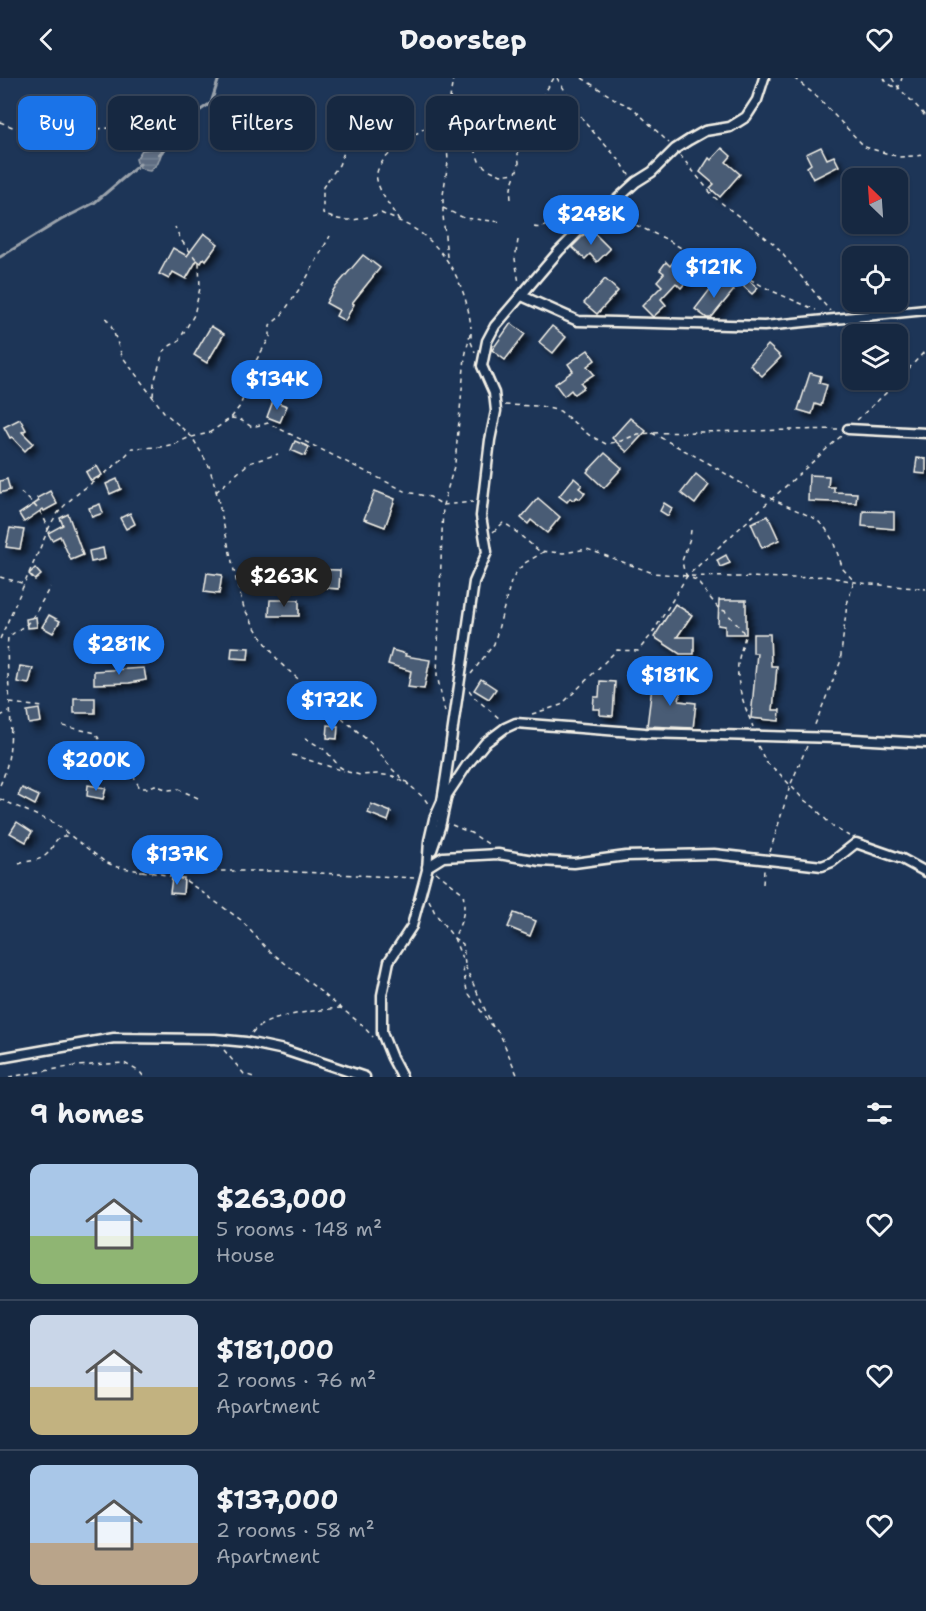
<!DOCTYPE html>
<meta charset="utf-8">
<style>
:root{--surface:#162841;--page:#1f3048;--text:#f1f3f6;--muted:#9ea6b1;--line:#35445a;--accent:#1a73e8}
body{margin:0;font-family:"Shantell Sans",sans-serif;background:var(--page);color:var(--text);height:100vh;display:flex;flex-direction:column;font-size:22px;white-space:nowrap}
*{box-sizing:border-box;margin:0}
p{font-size:20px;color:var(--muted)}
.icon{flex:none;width:33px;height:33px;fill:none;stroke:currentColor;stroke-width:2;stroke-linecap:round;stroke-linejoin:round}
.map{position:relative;height:999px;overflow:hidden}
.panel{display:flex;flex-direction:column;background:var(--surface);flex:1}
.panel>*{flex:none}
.top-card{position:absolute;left:18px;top:18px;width:600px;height:54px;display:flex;gap:12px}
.needle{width:39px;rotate:335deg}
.buttons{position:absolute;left:842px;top:90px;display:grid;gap:12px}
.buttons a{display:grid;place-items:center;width:66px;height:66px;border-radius:12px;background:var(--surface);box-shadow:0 2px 4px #0004,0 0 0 2px var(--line);font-size:30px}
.price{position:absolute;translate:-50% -51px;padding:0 14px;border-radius:21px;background:var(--accent);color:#fff;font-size:20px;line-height:39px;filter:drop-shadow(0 2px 3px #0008)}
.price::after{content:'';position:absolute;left:50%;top:36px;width:18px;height:14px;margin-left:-9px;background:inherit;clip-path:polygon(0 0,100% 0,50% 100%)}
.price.on{background:#222;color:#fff}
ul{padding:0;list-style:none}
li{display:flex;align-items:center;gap:18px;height:150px;padding:0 30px}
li+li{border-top:2px solid var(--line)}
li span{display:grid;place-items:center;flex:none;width:168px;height:120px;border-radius:12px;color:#555}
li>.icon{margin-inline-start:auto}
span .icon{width:72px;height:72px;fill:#fffc;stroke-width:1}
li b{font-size:26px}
h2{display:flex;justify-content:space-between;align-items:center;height:72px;padding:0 30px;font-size:26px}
.chip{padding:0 21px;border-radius:12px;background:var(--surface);box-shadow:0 2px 4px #0004,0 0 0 2px var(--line);font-size:21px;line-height:54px}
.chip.on{background:var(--accent);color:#fff}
header{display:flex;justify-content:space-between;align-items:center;height:78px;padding:0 30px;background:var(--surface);font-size:27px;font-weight:700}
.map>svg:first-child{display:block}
.water{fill:url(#water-rules);stroke:#9aa2ab;stroke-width:1.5}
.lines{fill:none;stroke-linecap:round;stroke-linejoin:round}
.stream{stroke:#9aa2ab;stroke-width:3}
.building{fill:#485b74;stroke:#f4f1e8;stroke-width:1.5;filter:url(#shadow)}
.minor-casing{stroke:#f4f1e8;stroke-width:13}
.path{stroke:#f4f1e8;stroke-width:1.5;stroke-dasharray:4.5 4.5;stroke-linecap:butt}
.minor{stroke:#1d3557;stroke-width:8}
</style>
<header><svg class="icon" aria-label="back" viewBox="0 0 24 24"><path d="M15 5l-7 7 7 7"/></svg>Doorstep<svg class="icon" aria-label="heart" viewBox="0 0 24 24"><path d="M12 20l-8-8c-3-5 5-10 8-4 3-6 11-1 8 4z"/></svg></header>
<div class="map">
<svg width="926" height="999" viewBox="0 0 926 999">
<defs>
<pattern id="water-rules" width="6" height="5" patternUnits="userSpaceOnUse" patternTransform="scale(1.5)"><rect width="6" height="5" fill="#5e6d82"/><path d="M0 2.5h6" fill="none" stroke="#768294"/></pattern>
<filter id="shadow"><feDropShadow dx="5" dy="5" stdDeviation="3" flood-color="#0009"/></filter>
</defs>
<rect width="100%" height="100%" fill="#1d3557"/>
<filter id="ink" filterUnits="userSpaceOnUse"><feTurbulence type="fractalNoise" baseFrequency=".0167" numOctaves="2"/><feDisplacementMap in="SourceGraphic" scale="12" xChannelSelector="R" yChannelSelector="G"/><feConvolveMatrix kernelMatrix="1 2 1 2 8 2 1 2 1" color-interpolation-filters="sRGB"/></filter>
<g filter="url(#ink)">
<path class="water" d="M155 67H159L162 74 158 85 150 93C142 92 138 90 136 81L142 72 150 71Z"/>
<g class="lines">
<g class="stream">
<polyline points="159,76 162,74 184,43 211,25 219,0"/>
<polyline points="0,179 61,142 94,125 140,86"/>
</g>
</g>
<g class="building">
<polygon points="821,69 827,81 834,78 839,88 813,101 807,89 811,86 806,76"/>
<polygon points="722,70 731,78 726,84 740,96 720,119 710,110 714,106 700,94 709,80 711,82"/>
<polygon points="590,151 610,171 597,184 590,176 585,181 572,169"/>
<polygon points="204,155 218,166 206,182 204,180 201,185 197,182 186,201 173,194 169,201 159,196 173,170 187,178"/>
<polygon points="363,177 380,190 352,225 354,226 345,243 336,238 339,232 326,225 334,211"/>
<polygon points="677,180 691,192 688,195 691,198 681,210 676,205 661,221 666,227 653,239 642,228 662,208 657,203 664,195 660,192 666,184 670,188"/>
<polygon points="605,201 618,213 597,236 584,225"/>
<polygon points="718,201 734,212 711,240 707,240 695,231"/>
<polygon points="748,202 758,210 752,216 743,208"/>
<polygon points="511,245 525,256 505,282 492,272"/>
<polygon points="211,248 224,256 207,285 194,277"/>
<polygon points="552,248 566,259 553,275 539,264"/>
<polygon points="768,267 781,279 762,298 750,287"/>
<polygon points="588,272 595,282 587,288 594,296 581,305 584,309 574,316 571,312 564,318 555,306 573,293 568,286"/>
<polygon points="810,295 821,298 819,305 827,307 821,328 815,326 812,336 798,332"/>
<polygon points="273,323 287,328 280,344 267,339"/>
<polygon points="630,340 646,353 627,374 612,360"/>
<polygon points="20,341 26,352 22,354 33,365 25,373 12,359 10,360 4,349"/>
<polygon points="295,363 309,369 305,378 291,372"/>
<polygon points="605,375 622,390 604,410 587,394"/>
<polygon points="917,380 926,381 926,396 915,395"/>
<polygon points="97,388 102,397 91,403 86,394"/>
<polygon points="696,396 709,407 695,426 681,415"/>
<polygon points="809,397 829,398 828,409 834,409 834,414 857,415 856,425 808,423"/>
<polygon points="574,400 582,407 579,410 585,415 580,421 577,419 573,422 570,420 567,424 559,418"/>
<polygon points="7,401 10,412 0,415 0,403"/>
<polygon points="117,401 121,411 110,416 106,406"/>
<polygon points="50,413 57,426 44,433 43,431 24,444 19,436 39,423 37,420"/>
<polygon points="375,413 395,421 385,449 364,441"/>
<polygon points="538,420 560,439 547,455 531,442 528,446 521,440"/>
<polygon points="664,425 672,430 668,438 660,433"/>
<polygon points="100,426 103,435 92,439 89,430"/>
<polygon points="863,433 894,434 894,451 862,448"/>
<polygon points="130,435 135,446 126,451 120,440"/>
<polygon points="68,436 83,477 71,482 60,458 52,462 48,455 63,447 60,440"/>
<polygon points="768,438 779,462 762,470 751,445"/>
<polygon points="10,450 24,452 20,471 6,469"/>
<polygon points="103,470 105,481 91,484 89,473"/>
<polygon points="726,477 730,485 720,489 717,482"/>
<polygon points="287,485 303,486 303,491 340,492 339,511 327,510 328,505 286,506"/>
<polygon points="35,490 41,497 35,502 29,496"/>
<polygon points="207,495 222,497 219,516 204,514"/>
<polygon points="270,522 299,522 299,538 269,538"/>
<polygon points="719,522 746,522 746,556 725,556 725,548 718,547"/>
<polygon points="675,526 692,537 677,559 694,559 694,576 680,576 654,559"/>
<polygon points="49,537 60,543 53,555 42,549"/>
<polygon points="36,539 37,549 27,550 26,541"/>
<polygon points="753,556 770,556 771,588 777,588 773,632 780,632 779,643 751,640 757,575 753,575"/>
<polygon points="100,557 112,559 109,578 97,576"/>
<polygon points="232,569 249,570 248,581 231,580"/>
<polygon points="392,572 406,576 405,578 430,582 424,611 408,609 411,593 388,586"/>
<polygon points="20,588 33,590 29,606 17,604"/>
<polygon points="144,590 146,602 129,605 94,606 94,593"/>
<polygon points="481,601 496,611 489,621 474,612"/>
<polygon points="653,601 682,605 679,623 696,625 693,650 647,648"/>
<polygon points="600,603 615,604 613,638 600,637 600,631 593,631 594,619 599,619"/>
<rect x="74" y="620" width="21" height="15"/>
<polygon points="39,631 41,644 29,646 27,633"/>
<polygon points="328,647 338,648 337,661 327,660"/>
<polygon points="88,707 106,710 103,721 87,718"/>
<polygon points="22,710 39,718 35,727 18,718"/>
<polygon points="371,726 391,734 388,743 368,735"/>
<polygon points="17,744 32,754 26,764 10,755"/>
<polygon points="172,799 184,800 183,816 170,815"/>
<polygon points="514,835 536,843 530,858 508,849"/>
</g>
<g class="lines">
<defs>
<g id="minor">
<polyline points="522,218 578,243 764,248 926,232"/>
<polyline points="848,351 926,355"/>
<polyline points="432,772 440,749 447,717 467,687 485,665 505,650 516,645 645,655 837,660 926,665"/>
<polyline points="427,789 443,779 498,776 540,783 574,785 626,778 714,776 822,788 832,784 856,765 902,781 926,794"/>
<polyline points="0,980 114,960 215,961 246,964 284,972 365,999"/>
<polyline points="402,999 392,980 382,955 382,917 389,883 412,848 427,792 429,763 434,741 442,723 446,698 474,504 487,474 481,438 490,362 496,333 494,315 482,288 487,263 495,248 559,173 597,135 614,124 636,104 652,94 675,71 689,62 705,53 730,49 746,39 757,22 764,0"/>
</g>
</defs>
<use href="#minor" class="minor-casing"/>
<g class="path">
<polyline points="557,0 586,46 621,84 629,97"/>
<polyline points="582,0 618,23 633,30 669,65"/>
<polyline points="794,0 815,17 865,69 899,79 926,77"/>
<polyline points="884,0 887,5 898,11 902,0"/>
<path d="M892 0C901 16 916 24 926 40"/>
<polyline points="448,36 471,59 479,83 486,90 501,97 514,95"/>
<polyline points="0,44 15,50 32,50 50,54 111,50 134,65"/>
<path d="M350 59 339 87 323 109V136C344 146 360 142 381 135 396 142 411 147 423 157 451 178 468 216 471 250"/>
<polyline points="680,77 714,119 774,166 830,233"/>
<path d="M511 121C509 106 516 99 519 85 519 82 518 79 518 76 519 55 543 17 554 0"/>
<polyline points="443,130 464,140 503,144"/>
<polyline points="612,136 668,162 694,178 727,189 772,213 816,232"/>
<path d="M399 143C392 130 380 116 377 102 371 76 432 49 448 34L453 0"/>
<path d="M534 149C548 153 562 131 585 132"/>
<polyline points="518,162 515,181 519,205"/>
<polyline points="447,179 443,137 443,117 448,84 446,49 448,35"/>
<polyline points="106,240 113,252 122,278 164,334 192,359 209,388 215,408 237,506 244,530 257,553 280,585 374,668 393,692 424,720 429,727"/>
<polyline points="844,250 853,256"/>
<polyline points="471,255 471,264 475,274"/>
<polyline points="153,318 154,305 163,274 171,267 178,264 194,237 200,210 199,185 181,162 175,149"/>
<polyline points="505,327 540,328 560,333 589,357 606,366 621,363 638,356 652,355 838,351"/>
<polyline points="231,340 239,341 252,349 268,345 407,414 430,419 443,427 473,424"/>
<polyline points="857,342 887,314 926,272"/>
<polyline points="652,355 710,386 752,412 816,441 826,451 833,463 843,491 854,503 847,526 840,585 814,649"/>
<polyline points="216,414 249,385 278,376"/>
<path d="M48 452C64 414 107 402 132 370L160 369 175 366 188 360 209 355 231 340 240 328 245 315 254 286 270 259V247L281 238 306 201 330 158"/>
<path d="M691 452 690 460 682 483 684 493 687 498 696 502 719 531 725 533 742 552 745 558C743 567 739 577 738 586 736 608 745 629 753 649"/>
<polyline points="493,454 503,445 509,448 539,473 563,475 587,471 653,495 687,498 736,499 794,500 825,498 860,505 926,511"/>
<polyline points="0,499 22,505"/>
<path d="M0 561 48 452C45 435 31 423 18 412"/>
<polyline points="471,596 494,566 511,504 517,493 525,485 545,473"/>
<polyline points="469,612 474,619 500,641"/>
<polyline points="10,625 43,629"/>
<polyline points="445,634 437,597 443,427 455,385 465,279 471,251"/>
<polyline points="532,636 561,627 617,572 638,573 652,556 687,498 841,358"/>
<polyline points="0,638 9,634"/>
<path d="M63 648 96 655C100 668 122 680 130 692 134 697 136 704 140 710H148L155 707 168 712 178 711 198 720"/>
<polyline points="305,660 325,672 340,689 348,694 360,697 377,696 393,698 409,707"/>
<polyline points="758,668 766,684 778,694 804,722 814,729 833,749 849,758"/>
<polyline points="292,677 344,693"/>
<path d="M0 707C21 662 4 607 8 559L27 546 35 536 50 509"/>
<polyline points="0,721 54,745 105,784 117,789 166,797 185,802 241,842 266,870 361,946 373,959"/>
<polyline points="452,747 471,755 490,767"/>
<polyline points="770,774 790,708 807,668"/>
<path d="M19 786C27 782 38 784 46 777 55 770 54 754 70 759"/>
<polyline points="140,793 280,793 414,800"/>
<path d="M436 794 463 815C466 835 462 842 454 860L463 883"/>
<polyline points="763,806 764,792"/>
<polyline points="429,822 435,835 454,860 463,866 465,887 463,891 467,913 490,946 500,956 518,999"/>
<polyline points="465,888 493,949"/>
<path d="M252 955C265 937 319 932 341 930"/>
<polyline points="224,972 244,996 254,999"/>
<polyline points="9,999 75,988 124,985 140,994 144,999"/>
</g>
<use href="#minor" class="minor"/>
</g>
</g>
</svg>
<div class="buttons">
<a><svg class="needle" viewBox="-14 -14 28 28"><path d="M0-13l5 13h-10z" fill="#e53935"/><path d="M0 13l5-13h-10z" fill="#9ea6b1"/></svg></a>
<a><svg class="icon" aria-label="locate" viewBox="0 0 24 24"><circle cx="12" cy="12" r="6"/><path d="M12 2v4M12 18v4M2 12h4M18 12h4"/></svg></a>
<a><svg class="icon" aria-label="layers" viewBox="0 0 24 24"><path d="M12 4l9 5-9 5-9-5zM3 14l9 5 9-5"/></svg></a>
</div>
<b class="price" style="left:591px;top:168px">$248K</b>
<b class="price" style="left:714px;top:221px">$121K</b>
<b class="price" style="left:277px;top:333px">$134K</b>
<b class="price on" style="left:284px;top:530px">$263K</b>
<b class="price" style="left:119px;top:598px">$281K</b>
<b class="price" style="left:670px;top:629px">$181K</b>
<b class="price" style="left:332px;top:654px">$172K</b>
<b class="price" style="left:96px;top:714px">$200K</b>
<b class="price" style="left:177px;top:808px">$137K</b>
<div class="top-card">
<a class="chip on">Buy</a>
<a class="chip">Rent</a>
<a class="chip">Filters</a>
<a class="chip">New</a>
<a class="chip">Apartment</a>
</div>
</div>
<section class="panel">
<h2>9 homes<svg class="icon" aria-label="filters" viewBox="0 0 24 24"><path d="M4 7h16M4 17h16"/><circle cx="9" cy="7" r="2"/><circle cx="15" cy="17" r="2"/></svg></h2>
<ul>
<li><span style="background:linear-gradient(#a9c7e8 60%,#8fb573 0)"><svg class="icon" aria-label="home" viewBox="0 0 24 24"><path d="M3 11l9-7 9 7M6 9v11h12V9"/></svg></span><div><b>$263,000</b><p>5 rooms · 148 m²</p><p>House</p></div><svg class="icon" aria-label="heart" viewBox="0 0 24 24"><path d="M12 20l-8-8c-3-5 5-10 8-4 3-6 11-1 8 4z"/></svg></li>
<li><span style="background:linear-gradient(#c9d6e8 60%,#c2b280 0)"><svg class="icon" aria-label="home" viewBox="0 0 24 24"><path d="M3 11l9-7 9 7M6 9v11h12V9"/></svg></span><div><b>$181,000</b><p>2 rooms · 76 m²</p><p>Apartment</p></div><svg class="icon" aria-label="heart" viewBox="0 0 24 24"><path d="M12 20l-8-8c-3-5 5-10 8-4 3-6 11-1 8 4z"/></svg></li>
<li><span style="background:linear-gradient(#a9c7e8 65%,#b9a48a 0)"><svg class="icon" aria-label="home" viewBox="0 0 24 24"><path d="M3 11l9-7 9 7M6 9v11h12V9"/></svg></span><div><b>$137,000</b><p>2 rooms · 58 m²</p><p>Apartment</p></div><svg class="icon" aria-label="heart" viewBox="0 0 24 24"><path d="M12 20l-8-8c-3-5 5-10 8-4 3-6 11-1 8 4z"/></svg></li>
</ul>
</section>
